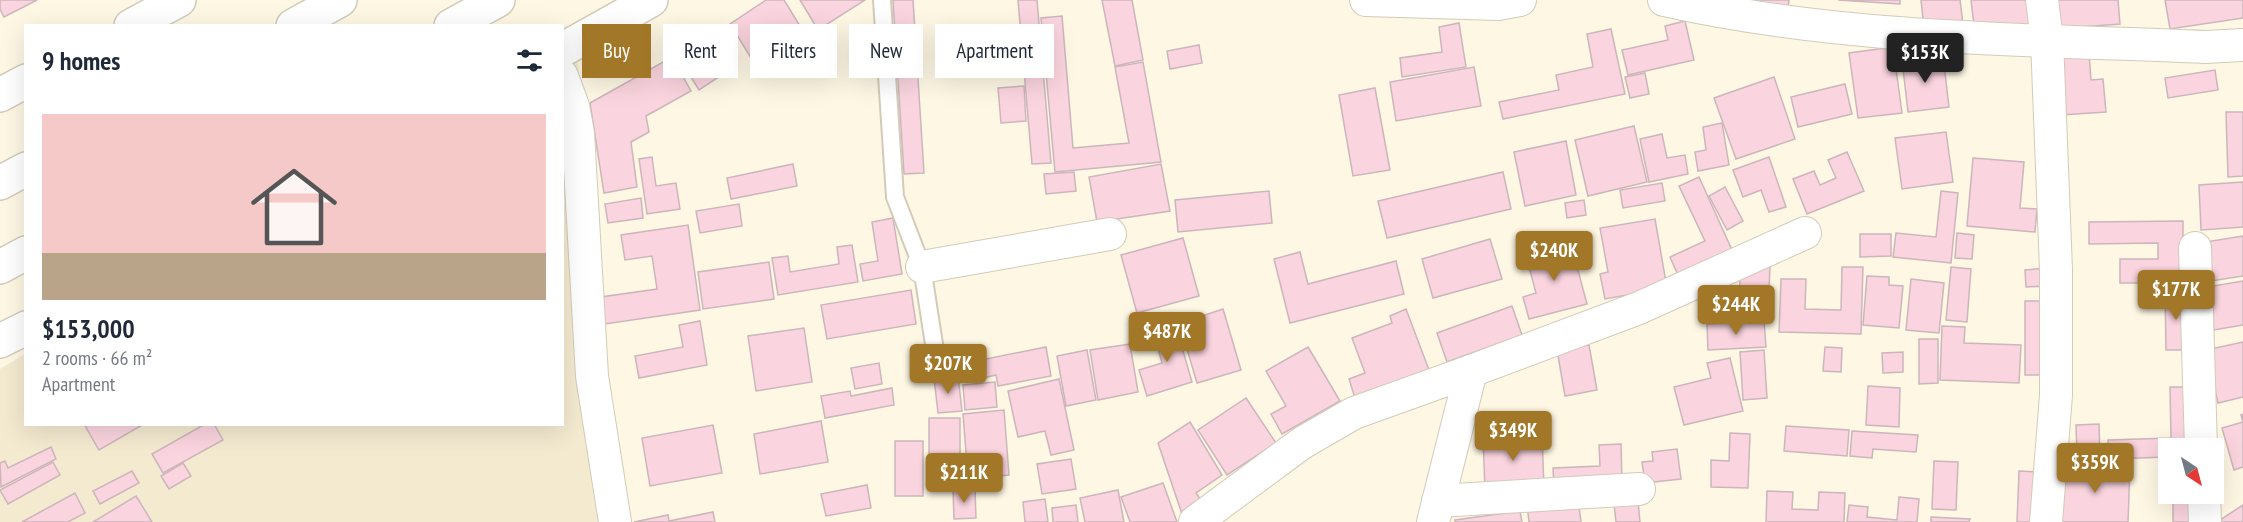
<!DOCTYPE html>
<meta charset="utf-8">
<style>
:root{--surface:#fff;--page:#f2f2f3;--text:#1f2937;--muted:#747a83;--accent:#a27727}
body{margin:0;font-family:"PT Sans Narrow",sans-serif;background:var(--page);color:var(--text);height:100vh;display:flex;flex-direction:column;font-size:22px;white-space:nowrap}
*{box-sizing:border-box;margin:0}
p{font-size:20px;color:var(--muted)}
.icon{flex:none;width:33px;height:33px;fill:none;stroke:currentColor;stroke-width:2;stroke-linecap:round;stroke-linejoin:round}
.map{position:relative;flex:1;overflow:hidden}
.side{position:absolute;left:24px;top:24px;width:540px;height:402px;display:flex;flex-direction:column;background:var(--surface);border-radius:0px;box-shadow:0 6px 24px #0002}
.side>*{flex:none}
.banner{position:absolute;left:582px;top:24px;width:570px;height:54px;display:flex;gap:12px}
.needle{width:39px;rotate:144deg}
.controls{position:absolute;left:2158px;top:438px;display:grid;gap:12px}
.controls a{display:grid;place-items:center;width:66px;height:66px;border-radius:0px;background:var(--surface);box-shadow:0 6px 24px #0002;font-size:30px}
.price{position:absolute;translate:-50% -51px;padding:0 14px;border-radius:6px;background:var(--accent);color:#fff;font-size:20px;line-height:39px;filter:drop-shadow(0 2px 3px #0008)}
.price::after{content:'';position:absolute;left:50%;top:36px;width:18px;height:14px;margin-left:-9px;background:inherit;clip-path:polygon(0 0,100% 0,50% 100%)}
.price.on{background:#222;color:#fff}
ul{padding:0;list-style:none}
li{display:grid;align-content:center;gap:12px;height:318px;padding:0 18px}
li span{display:grid;place-items:center;height:186px;border-radius:0px;color:#555}
li>.icon{margin-inline-start:auto}
span .icon{width:108px;height:108px;fill:#fffc;stroke-width:1}
li b{font-size:26px}
h2{display:flex;justify-content:space-between;align-items:center;height:72px;padding:0 18px;font-size:26px}
.pill{padding:0 21px;border-radius:0px;background:var(--surface);box-shadow:0 6px 24px #0002;font-size:21px;line-height:54px}
.pill.on{background:var(--accent);color:#fff}
.map>svg:first-child{display:block}
.built{fill:#f4ead0}
.building{fill:#fad4de;stroke:#ccb6bc;stroke-width:1.5}
.lines{fill:none;stroke-linecap:round;stroke-linejoin:round}
.lane-casing{stroke:#d2cbb9;stroke-width:20}
.street-casing{stroke:#d2cbb9;stroke-width:34}
.secondary-casing{stroke:#d2cbb9;stroke-width:36}
.highway-casing{stroke:#d2cbb9;stroke-width:36}
.lane{stroke:#fff;stroke-width:16}
.street{stroke:#fff;stroke-width:32}
.secondary{stroke:#fff;stroke-width:33}
.highway{stroke:#fff;stroke-width:33}
</style>
<div class="map">
<svg width="2243" height="522" viewBox="0 0 2243 522">
<rect width="100%" height="100%" fill="#fef7e4"/>
<polygon class="built" points="577,49 609,522 0,522 0,369 25,354 26,424 562,424 562,57"/>
<g class="building">
<polygon points="0,0 37,0 4,17 0,9"/>
<polygon points="766,0 784,0 805,34 756,66 730,24"/>
<polygon points="800,0 865,0 818,30"/>
<polygon points="893,0 913,0 924,173 904,174"/>
<polygon points="1018,0 1037,0 1051,163 1032,164"/>
<polygon points="1102,0 1132,0 1143,60 1115,66"/>
<polygon points="1716,0 1789,0 1787,15"/>
<polygon points="1838,0 1900,0 1900,4"/>
<polygon points="1921,0 1960,0 1963,24 1924,28"/>
<polygon points="1971,0 2028,0 2031,28 1975,34"/>
<polygon points="2053,0 2118,0 2120,24 2055,29"/>
<polygon points="2165,0 2243,0 2243,18 2170,29"/>
<polygon points="1062,16 1073,148 1129,143 1115,67 1143,62 1161,162 1055,172 1041,18"/>
<polygon points="1685,21 1694,60 1628,75 1622,50 1668,40 1665,26"/>
<polygon points="1459,23 1466,67 1402,77 1400,58 1442,52 1439,27"/>
<polygon points="1611,29 1625,94 1503,119 1499,102 1559,90 1556,75 1593,67 1587,34"/>
<polygon points="704,38 725,73 699,90 677,55"/>
<polygon points="1199,45 1202,63 1170,69 1167,51"/>
<polygon points="1893,47 1902,113 1858,118 1849,53"/>
<polygon points="2089,53 2091,80 2103,79 2106,112 2061,115 2056,56"/>
<polygon points="1943,55 1949,107 1908,112 1902,60"/>
<polygon points="672,57 691,91 646,116 649,132 631,142 637,187 604,193 590,103"/>
<polygon points="1474,67 1481,106 1396,121 1390,82"/>
<polygon points="2215,70 2218,90 2168,98 2165,78"/>
<polygon points="1645,73 1649,94 1630,98 1625,77"/>
<polygon points="1774,77 1795,139 1736,159 1714,98"/>
<polygon points="1845,84 1852,114 1798,127 1791,97"/>
<polygon points="1024,86 1026,121 1001,123 998,88"/>
<polygon points="1375,88 1390,170 1353,176 1339,95"/>
<polygon points="2226,112 2243,112 2243,176 2228,177"/>
<polygon points="1722,123 1729,165 1698,171 1695,152 1706,150 1703,127"/>
<polygon points="1634,126 1647,182 1588,196 1575,140"/>
<polygon points="1946,132 1953,182 1902,189 1895,138"/>
<polygon points="1662,134 1667,158 1685,155 1688,174 1649,182 1640,139"/>
<polygon points="1566,141 1576,195 1525,206 1514,152"/>
<polygon points="1847,152 1864,191 1807,214 1793,179 1814,171 1820,185 1836,178 1828,160"/>
<polygon points="652,157 656,186 676,183 680,209 647,214 639,159"/>
<polygon points="1769,157 1786,207 1769,212 1761,190 1743,197 1733,170"/>
<polygon points="1973,158 2024,162 2020,208 2037,209 2035,232 1967,226"/>
<polygon points="793,164 797,186 731,199 727,178"/>
<polygon points="1161,164 1170,211 1097,222 1089,177"/>
<polygon points="1074,172 1076,191 1046,194 1044,174"/>
<polygon points="1503,172 1511,209 1387,238 1378,201"/>
<polygon points="1699,177 1732,250 1678,275 1670,257 1705,241 1679,186"/>
<polygon points="2243,182 2243,227 2201,230 2199,185"/>
<polygon points="1662,183 1665,201 1623,208 1620,190"/>
<polygon points="1725,187 1743,221 1727,230 1709,196"/>
<polygon points="1269,191 1272,223 1178,232 1175,200"/>
<polygon points="1941,191 1958,193 1951,263 1893,257 1896,233 1936,237"/>
<polygon points="641,198 643,218 608,223 605,204"/>
<polygon points="1584,200 1586,215 1567,218 1565,203"/>
<polygon points="739,204 742,226 700,233 696,211"/>
<polygon points="893,218 902,274 863,281 860,264 878,261 872,222"/>
<polygon points="1655,219 1667,288 1605,299 1600,274 1608,272 1600,228"/>
<polygon points="2183,221 2183,283 2120,283 2120,259 2158,259 2158,243 2089,244 2089,222"/>
<polygon points="688,225 700,310 605,324 601,297 657,289 652,256 625,260 621,235"/>
<polygon points="1957,233 1974,235 1972,259 1955,258"/>
<polygon points="1860,234 1891,234 1891,256 1860,257"/>
<polygon points="2243,236 2243,276 2205,282 2199,243"/>
<polygon points="1183,238 1199,296 1137,313 1121,255"/>
<polygon points="1490,239 1502,279 1433,298 1422,259"/>
<polygon points="1571,244 1587,304 1529,319 1523,297 1536,293 1526,256"/>
<polygon points="852,245 858,282 778,295 772,258 788,256 790,272 839,264 837,247"/>
<polygon points="1300,252 1308,284 1396,261 1404,294 1290,323 1274,259"/>
<polygon points="769,262 774,299 703,309 698,272"/>
<polygon points="1741,266 1770,267 1768,312 1738,310"/>
<polygon points="1842,267 1863,267 1861,334 1779,332 1781,279 1806,279 1805,309 1841,310"/>
<polygon points="1951,267 1971,269 1967,322 1946,320"/>
<polygon points="2047,268 2047,286 2026,287 2025,270"/>
<polygon points="1867,276 1889,277 1889,285 1903,286 1899,328 1863,325"/>
<polygon points="1911,279 1944,283 1939,333 1906,330"/>
<polygon points="2243,281 2243,325 2214,330 2207,287"/>
<polygon points="911,290 916,324 827,339 821,305"/>
<polygon points="2186,291 2186,350 2166,350 2165,292"/>
<polygon points="2025,301 2049,301 2050,375 2025,375"/>
<polygon points="1512,306 1522,335 1447,362 1437,333"/>
<polygon points="1223,309 1241,370 1197,383 1182,332 1204,325 1202,316"/>
<polygon points="1406,309 1429,370 1355,398 1349,379 1365,373 1352,338 1392,323 1390,316"/>
<polygon points="700,321 707,365 639,378 635,356 683,347 679,325"/>
<polygon points="1764,321 1766,347 1708,350 1707,324"/>
<polygon points="1175,323 1192,382 1147,396 1139,370 1162,363 1153,330"/>
<polygon points="1942,326 1965,327 1964,343 2021,345 2019,383 1940,380"/>
<polygon points="804,328 812,382 756,391 748,336"/>
<polygon points="1919,339 1938,339 1938,383 1919,384"/>
<polygon points="2243,342 2243,397 2218,403 2206,350"/>
<polygon points="1130,344 1138,392 1098,400 1090,350"/>
<polygon points="1589,345 1597,390 1565,396 1557,350"/>
<polygon points="1046,347 1051,376 998,386 996,375 970,381 966,363"/>
<polygon points="1308,347 1340,401 1282,434 1271,414 1286,406 1266,371"/>
<polygon points="1825,347 1842,348 1841,372 1823,371"/>
<polygon points="1087,350 1096,400 1066,406 1057,356"/>
<polygon points="1764,350 1767,398 1743,400 1740,352"/>
<polygon points="1903,352 1903,372 1883,373 1882,353"/>
<polygon points="1730,358 1743,411 1684,425 1674,387 1711,378 1707,363"/>
<polygon points="879,363 882,384 855,389 851,368"/>
<polygon points="958,376 962,411 938,413 934,378"/>
<polygon points="1059,379 1074,450 1051,455 1045,431 1018,437 1008,391"/>
<polygon points="995,382 997,407 965,410 963,385"/>
<polygon points="1868,386 1900,388 1899,427 1866,425"/>
<polygon points="2170,387 2190,387 2191,448 2169,448 2169,457 2109,459 2108,440 2171,438"/>
<polygon points="892,388 894,405 825,418 821,396 850,391 851,396"/>
<polygon points="1246,398 1276,443 1227,475 1198,430"/>
<polygon points="1004,410 1009,475 968,479 963,414"/>
<polygon points="2243,414 2243,467 2234,470 2222,428 2243,422 2241,415"/>
<polygon points="929,418 960,418 960,480 929,479"/>
<polygon points="821,421 828,462 760,474 754,434"/>
<polygon points="1190,422 1222,475 1196,493 1203,503 1183,517 1158,443"/>
<polygon points="84,424 144,424 99,450"/>
<polygon points="205,424 214,424 223,440 163,473 152,454"/>
<polygon points="2099,424 2100,456 2077,457 2076,425"/>
<polygon points="713,425 722,473 650,486 642,438"/>
<polygon points="1786,426 1849,430 1847,456 1784,451"/>
<polygon points="1852,431 1918,435 1916,452 1873,449 1872,458 1850,456"/>
<polygon points="1542,433 1544,488 1485,491 1483,436"/>
<polygon points="1730,433 1750,434 1748,488 1711,487 1711,460 1729,461"/>
<rect x="895" y="441" width="28" height="55"/>
<polygon points="1621,444 1622,483 1554,486 1553,468 1600,466 1599,445"/>
<polygon points="51,447 56,459 1,487 0,463 5,461 8,468"/>
<polygon points="1677,449 1681,479 1645,483 1642,462 1653,461 1652,452"/>
<polygon points="1071,459 1076,489 1042,494 1037,464"/>
<polygon points="1934,461 1958,462 1956,510 1932,509"/>
<polygon points="53,462 60,475 8,504 0,490"/>
<polygon points="183,463 191,476 169,489 161,476"/>
<polygon points="2061,465 2130,467 2128,522 2060,522"/>
<polygon points="132,471 139,483 100,504 93,491"/>
<polygon points="2019,471 2041,472 2039,522 2017,522"/>
<polygon points="1163,483 1177,522 1130,522 1121,497"/>
<polygon points="867,485 871,508 826,516 821,494"/>
<polygon points="975,489 976,518 954,519 953,490"/>
<polygon points="1118,490 1124,522 1085,522 1080,498"/>
<polygon points="1767,491 1793,492 1792,509 1818,510 1819,492 1845,493 1844,522 1766,522"/>
<polygon points="75,493 85,513 68,522 22,522"/>
<rect x="2173" y="494" width="23" height="28"/>
<polygon points="136,496 152,522 93,522"/>
<polygon points="1899,497 1919,499 1917,522 1847,522 1849,505 1868,507 1867,517 1897,520"/>
<polygon points="1578,498 1581,522 1529,522 1527,504"/>
<polygon points="1045,499 1048,522 1025,522 1023,502"/>
<polygon points="1638,501 1640,522 1616,522 1614,504"/>
<polygon points="1076,505 1078,522 1053,522 1052,508"/>
<polygon points="2243,505 2243,522 2217,522"/>
<polygon points="1520,511 1522,522 1455,522 1455,520"/>
<polygon points="713,512 715,522 634,522 668,515 669,521"/>
<polygon points="1931,517 1970,519 1969,522 1931,522"/>
</g>
<g class="lines">
<defs>
<polyline id="lane" points="882,0 895,197 922,267 938,370"/>
<g id="street">
<polyline points="1366,0 1498,4 1520,0"/>
<path d="M1664 0C1841 40 2024 39 2205 47L2243 45"/>
<polyline points="2042,0 2047,40 2056,270 2056,395 2046,522"/>
<polyline points="562,76 573,106 578,133 592,376 615,522"/>
<polyline points="2195,248 2201,448"/>
<polyline points="922,267 1110,234"/>
<polyline points="2204,494 2205,522"/>
<polyline points="1438,501 1639,489"/>
<polyline points="1195,522 1302,443 1354,413 1471,371 1639,308 1805,233"/>
<polyline points="1433,522 1471,371"/>
</g>
<g id="secondary">
<polyline points="131,26 179,0"/>
<polyline points="562,50 651,0"/>
<polyline points="0,95 26,81"/>
<polyline points="0,341 26,328"/>
</g>
<g id="highway">
<polyline points="293,26 340,0"/>
<polyline points="451,26 498,0"/>
<polyline points="0,183 26,169"/>
<polyline points="0,267 26,253"/>
</g>
</defs>
<use href="#lane" class="lane-casing"/>
<use href="#street" class="street-casing"/>
<use href="#secondary" class="secondary-casing"/>
<use href="#highway" class="highway-casing"/>
<use href="#lane" class="lane"/>
<use href="#street" class="street"/>
<use href="#secondary" class="secondary"/>
<use href="#highway" class="highway"/>
</g>
</svg>
<div class="controls">
<a><svg class="needle" viewBox="-14 -14 28 28"><path d="M0-13l5 13h-10z" fill="#e53935"/><path d="M0 13l5-13h-10z" fill="#747a83"/></svg></a>
</div>
<b class="price on" style="left:1925px;top:84px">$153K</b>
<b class="price" style="left:1554px;top:282px">$240K</b>
<b class="price" style="left:2176px;top:321px">$177K</b>
<b class="price" style="left:1736px;top:336px">$244K</b>
<b class="price" style="left:1167px;top:363px">$487K</b>
<b class="price" style="left:948px;top:395px">$207K</b>
<b class="price" style="left:1513px;top:462px">$349K</b>
<b class="price" style="left:2095px;top:494px">$359K</b>
<b class="price" style="left:964px;top:504px">$211K</b>
<div class="banner">
<a class="pill on">Buy</a>
<a class="pill">Rent</a>
<a class="pill">Filters</a>
<a class="pill">New</a>
<a class="pill">Apartment</a>
</div>
<section class="side">
<h2>9 homes<svg class="icon" aria-label="filters" viewBox="0 0 24 24"><path d="M4 7h16M4 17h16"/><circle cx="9" cy="7" r="2"/><circle cx="15" cy="17" r="2"/></svg></h2>
<ul>
<li><span style="background:linear-gradient(#f6c9c9 75%,#b9a48a 0)"><svg class="icon" aria-label="home" viewBox="0 0 24 24"><path d="M3 11l9-7 9 7M6 9v11h12V9"/></svg></span><div><b>$153,000</b><p>2 rooms · 66 m²</p><p>Apartment</p></div></li>
</ul>
</section>
</div>
